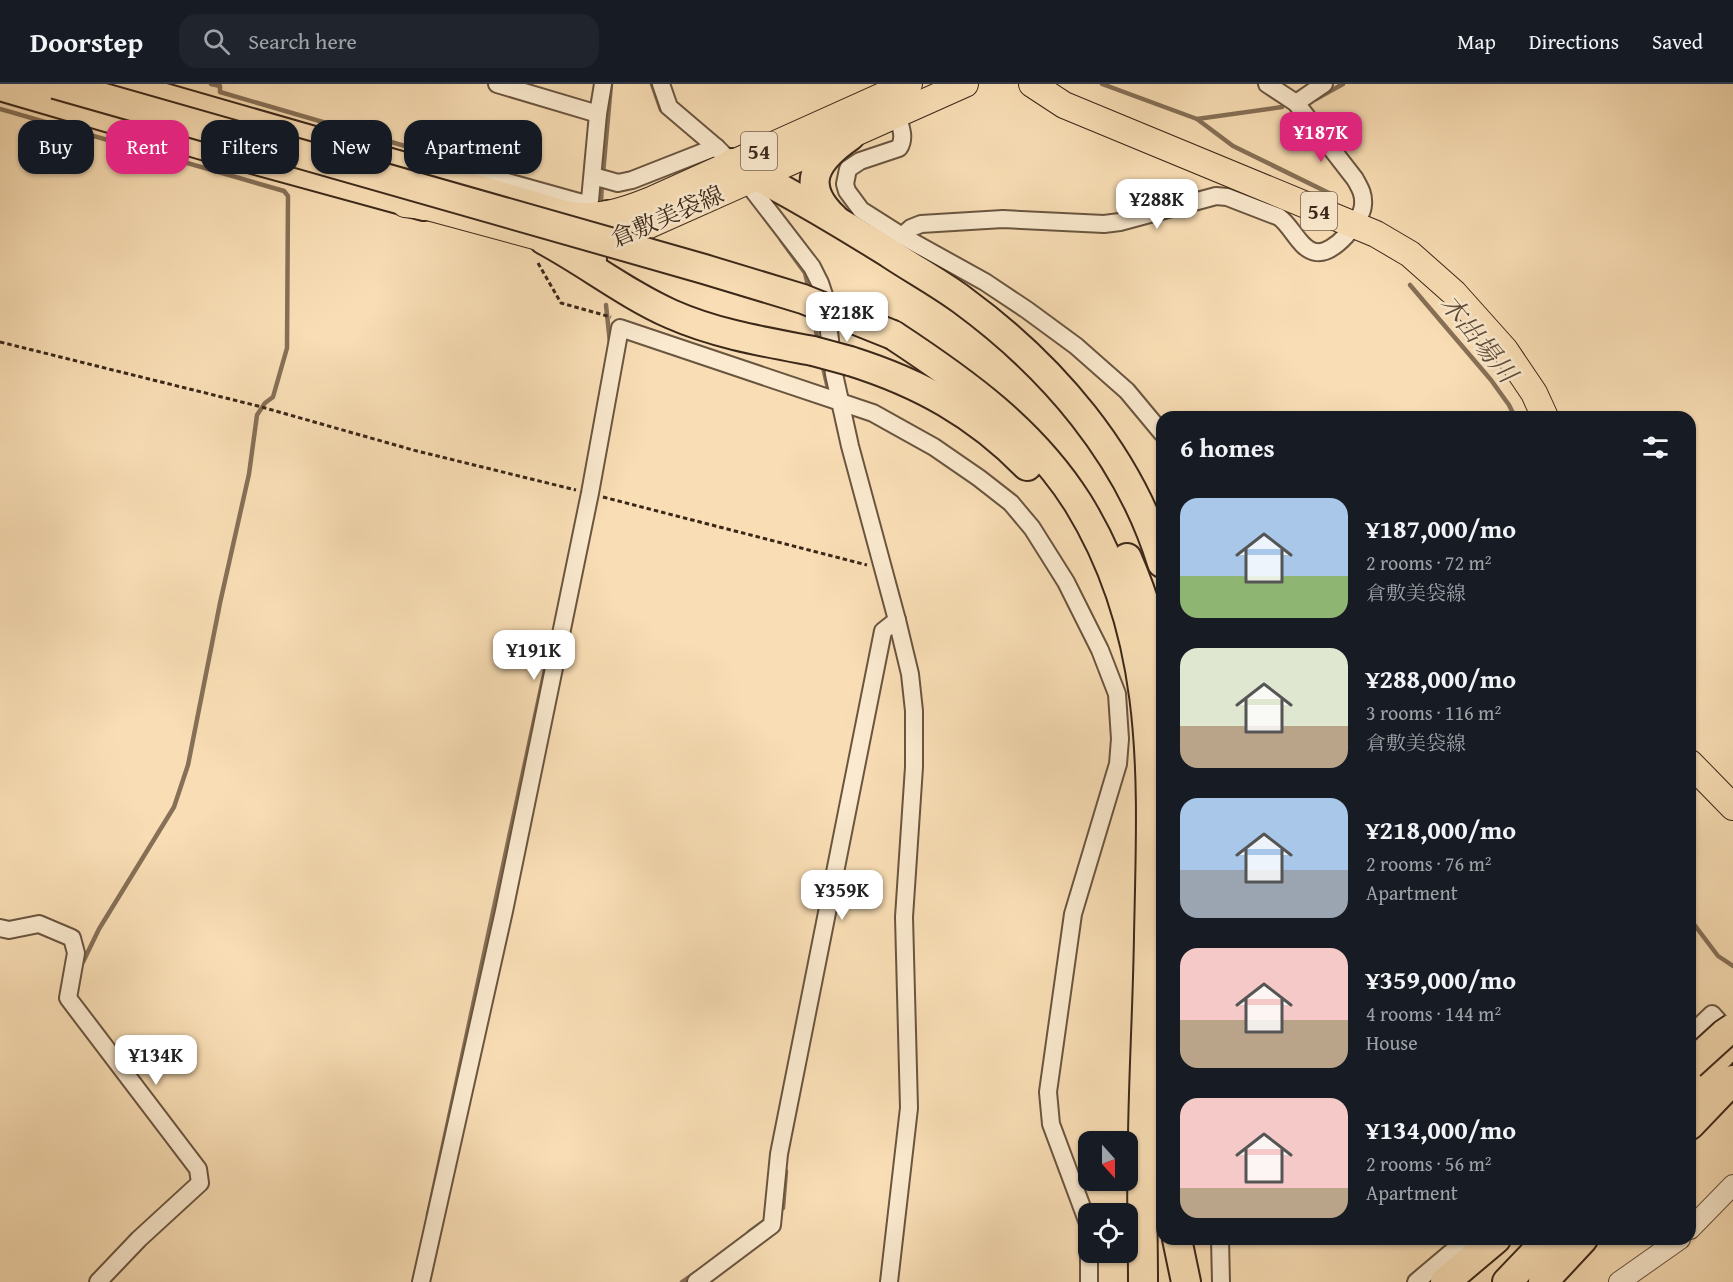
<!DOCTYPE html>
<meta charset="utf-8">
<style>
:root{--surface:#171b24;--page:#20242c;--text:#f1f3f6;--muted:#9ea1a6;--line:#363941;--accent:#db2777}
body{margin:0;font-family:"Gentium Book Plus","Noto Serif JP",serif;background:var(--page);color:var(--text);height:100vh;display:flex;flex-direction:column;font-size:22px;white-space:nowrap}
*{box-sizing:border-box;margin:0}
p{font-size:20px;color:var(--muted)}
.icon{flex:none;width:33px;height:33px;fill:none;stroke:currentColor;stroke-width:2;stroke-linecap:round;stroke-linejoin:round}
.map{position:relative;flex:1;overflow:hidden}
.details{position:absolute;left:1156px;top:327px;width:540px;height:834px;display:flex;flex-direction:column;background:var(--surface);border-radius:18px;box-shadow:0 2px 4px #0004}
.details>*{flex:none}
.top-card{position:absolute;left:18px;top:36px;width:570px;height:54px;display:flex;gap:12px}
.needle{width:39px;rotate:159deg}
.tools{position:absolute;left:1078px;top:1047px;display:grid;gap:12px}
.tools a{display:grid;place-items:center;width:60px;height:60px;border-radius:12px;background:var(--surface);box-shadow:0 2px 4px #0004;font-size:30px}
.price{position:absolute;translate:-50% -51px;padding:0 14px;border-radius:12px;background:#fff;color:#222;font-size:20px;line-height:39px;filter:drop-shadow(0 2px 3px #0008)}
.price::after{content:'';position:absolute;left:50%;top:36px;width:18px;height:14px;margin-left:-9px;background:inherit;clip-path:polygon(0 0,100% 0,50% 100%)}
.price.on{background:var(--accent);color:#fff}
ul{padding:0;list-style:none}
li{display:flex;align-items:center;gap:18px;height:150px;padding:0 24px}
li span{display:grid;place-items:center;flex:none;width:168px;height:120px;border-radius:18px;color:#555}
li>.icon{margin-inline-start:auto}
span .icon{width:72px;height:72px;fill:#fffc;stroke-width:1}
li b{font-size:26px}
h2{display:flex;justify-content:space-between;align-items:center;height:72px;padding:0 24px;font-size:26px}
.chip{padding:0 21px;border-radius:18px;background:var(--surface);box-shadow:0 2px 4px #0004;font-size:21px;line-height:54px}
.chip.on{background:var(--accent);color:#fff}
header{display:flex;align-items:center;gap:36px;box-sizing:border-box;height:84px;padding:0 30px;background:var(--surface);border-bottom:2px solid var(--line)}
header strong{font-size:28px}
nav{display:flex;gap:33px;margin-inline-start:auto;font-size:21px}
.search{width:420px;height:54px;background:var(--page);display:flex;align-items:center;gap:15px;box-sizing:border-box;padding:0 21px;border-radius:18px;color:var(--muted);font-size:22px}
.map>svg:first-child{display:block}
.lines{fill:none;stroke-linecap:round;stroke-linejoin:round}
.stream{stroke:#867057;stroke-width:4.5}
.minor-casing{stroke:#6a5540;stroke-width:20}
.tertiary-casing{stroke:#6a5540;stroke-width:22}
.primary-casing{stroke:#3b2719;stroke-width:28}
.motorway-casing{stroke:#3b2719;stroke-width:32}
.path{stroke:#3b2719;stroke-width:3;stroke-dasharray:4.5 3;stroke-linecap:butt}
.minor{stroke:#fbeacf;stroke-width:16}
.tertiary{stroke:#fbeacf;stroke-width:20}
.primary{stroke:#f9deb5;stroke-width:26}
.motorway{stroke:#f9deb5;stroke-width:28}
.motorway-bridge-casing{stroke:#3b2719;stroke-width:32;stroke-linecap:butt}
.motorway-bridge{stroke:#f9deb5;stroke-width:28}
.labels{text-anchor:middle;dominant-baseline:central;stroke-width:5;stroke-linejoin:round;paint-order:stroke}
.shield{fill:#fbeacf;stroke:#756250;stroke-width:1.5}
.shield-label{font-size:22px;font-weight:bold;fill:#3b2719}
.street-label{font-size:24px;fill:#3b2719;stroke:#fbeacf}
.water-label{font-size:26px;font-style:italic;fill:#604b38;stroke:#fbeacf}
</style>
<header>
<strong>Doorstep</strong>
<div class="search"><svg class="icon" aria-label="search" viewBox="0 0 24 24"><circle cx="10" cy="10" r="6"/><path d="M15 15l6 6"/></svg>Search here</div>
<nav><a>Map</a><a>Directions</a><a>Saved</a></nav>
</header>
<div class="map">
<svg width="1733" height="1198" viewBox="0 0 1733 1198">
<rect width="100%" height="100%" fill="#f9deb5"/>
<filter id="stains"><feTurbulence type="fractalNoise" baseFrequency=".00333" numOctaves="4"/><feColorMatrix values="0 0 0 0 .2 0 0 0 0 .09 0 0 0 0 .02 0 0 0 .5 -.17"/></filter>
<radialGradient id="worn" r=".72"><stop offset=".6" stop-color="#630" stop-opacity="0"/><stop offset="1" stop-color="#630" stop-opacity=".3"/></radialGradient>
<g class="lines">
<g class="stream">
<polyline points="211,0 220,2 220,8 422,67"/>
<polyline points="652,0 661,26 666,30"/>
<polyline points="1102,0 1197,35 1233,62 1331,110"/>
<polyline points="1316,15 1343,0"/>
<polyline points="0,25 284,107 288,112 287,264 273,313 265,319 257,331 249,390 220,519 188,681 174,723 99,845 83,878"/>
<polyline points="1197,35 1282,23"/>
<polyline points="603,90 611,0"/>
<polyline points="601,119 602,98"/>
<polyline points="781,156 805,189 809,206"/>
<polyline points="1410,201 1491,296 1509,321 1515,333"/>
<polyline points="606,221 610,259"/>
<polyline points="813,229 818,259"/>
<polyline points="822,279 829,309"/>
<polyline points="1690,835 1718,872 1733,882"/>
<polyline points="778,1127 783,1124 786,1087"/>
<polyline points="428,1131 549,567"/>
<polyline points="749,1148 767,1135"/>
<polyline points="682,1198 695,1189"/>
</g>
<defs>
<g id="minor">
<polyline points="497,0 598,30"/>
<polyline points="661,0 669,23 716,63 732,79 812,183 820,199 825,214 834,290 850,362 897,536 910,590 914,627 914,683 904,833 909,1024 889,1198"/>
<polyline points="1296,19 1324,0"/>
<path d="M897 30C900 42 906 53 899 64L860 77 848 85 845 100 847 107 861 126 902 152 985 198 1027 226 1076 262 1127 307 1162 349"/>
<polyline points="418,73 582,119 590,116 598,30 603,0"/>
<polyline points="593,92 618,99 632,96 716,63"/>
<path d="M902 152 911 144 921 140 1003 135 1104 140 1120 138 1216 112 1227 113 1279 133C1292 142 1300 166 1316 168 1334 171 1362 137 1363 121 1364 110 1360 104 1355 95L1296 19 1267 0"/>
<polyline points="0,844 9,846 39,840 72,854 76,869 68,914 198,1085 200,1099 139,1155 98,1198"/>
<polyline points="1690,951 1712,930 1733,953"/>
<polyline points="1220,1155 1221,1198"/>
<polyline points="1089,1168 1089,1198"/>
<polyline points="421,1198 504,827 590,409 620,244 873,329 934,363 979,394 1011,419 1032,444 1066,498 1100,566 1117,610 1120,655 1118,680 1073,830 1048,1008 1051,1040 1089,1142 1089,1153"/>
<polyline points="696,1198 772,1141 779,1070 883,547 897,536"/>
<polyline points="1416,1198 1467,1155"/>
</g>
<g id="tertiary">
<polyline points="1690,1145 1733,1101"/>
<polyline points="1619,1198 1680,1155"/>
</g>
<g id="primary">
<polyline points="1032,0 1064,21 1376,150 1410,170 1454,209 1505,266 1534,309 1545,333"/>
<path d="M414 82 432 91 565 130C597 136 621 128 651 116L909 0"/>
<polyline points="405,120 424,122 564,160"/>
<polyline points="600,159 629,150 965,0"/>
<polyline points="1690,679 1733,723"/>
</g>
<g id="motorway">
<polyline points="116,0 432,91"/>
<polyline points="0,2 223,67 424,122"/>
<path d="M732 79C786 106 838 137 889 169 913 185 939 199 962 216 1052 282 1129 371 1162 479"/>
<path d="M834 134C798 100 817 75 850 52"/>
<path d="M544 156C587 179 626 210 671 230 716 250 765 258 813 267"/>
<path d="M592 175C585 156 594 143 608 131"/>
<path d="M893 251C963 297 1032 346 1078 419 1162 555 1152 699 1149 852 1148 918 1144 985 1143 1051 1141 1100 1143 1149 1143 1198"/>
<path d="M850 277C920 299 976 330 1027 382"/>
<path d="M1127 474C1144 513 1156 553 1162 595"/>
<polyline points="1690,1003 1733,957"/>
<polyline points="1690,1041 1733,996"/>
<polyline points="1177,1155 1186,1198"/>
<polyline points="1445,1198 1496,1155"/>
<polyline points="1507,1198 1548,1155"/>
<polyline points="1543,1198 1583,1155"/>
</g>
</defs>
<use href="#minor" class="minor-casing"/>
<use href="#tertiary" class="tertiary-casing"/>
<use href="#primary" class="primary-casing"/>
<use href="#motorway" class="motorway-casing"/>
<g class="path">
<polyline points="538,179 561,219 611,233"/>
<polyline points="0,258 258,322 413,366 576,406"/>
<polyline points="603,413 867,481"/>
</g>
<use href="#minor" class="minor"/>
<use href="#tertiary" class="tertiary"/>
<use href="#primary" class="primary"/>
<use href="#motorway" class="motorway"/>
<defs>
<g id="motorway-bridge">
<polyline points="55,0 704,185 803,215 893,251"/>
<polyline points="813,267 850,277"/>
<polyline points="1690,981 1724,950 1733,944"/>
</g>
</defs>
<use href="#motorway-bridge" class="motorway-bridge-casing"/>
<use href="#motorway-bridge" class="motorway-bridge"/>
</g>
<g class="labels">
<g class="shield">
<rect x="741" y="48" width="36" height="38" rx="4.5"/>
<rect x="1301" y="108" width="36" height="38" rx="4.5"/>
</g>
<g class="shield-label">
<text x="759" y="67">54</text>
<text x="1319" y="127">54</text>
</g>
<g class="street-label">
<text transform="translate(667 132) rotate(-23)">倉敷美袋線</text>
</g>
<g class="water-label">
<text transform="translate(1479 254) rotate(51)">木出場川</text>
</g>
</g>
<rect width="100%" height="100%" filter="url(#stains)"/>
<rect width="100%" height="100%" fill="url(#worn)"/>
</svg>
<div class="tools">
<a><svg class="needle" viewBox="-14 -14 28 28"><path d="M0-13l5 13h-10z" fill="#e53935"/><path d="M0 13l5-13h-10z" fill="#9ea1a6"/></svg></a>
<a><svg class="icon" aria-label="locate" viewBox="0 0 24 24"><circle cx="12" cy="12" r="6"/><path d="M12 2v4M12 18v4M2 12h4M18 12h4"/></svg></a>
</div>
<b class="price on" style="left:1321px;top:79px">¥187K</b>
<b class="price" style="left:1157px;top:146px">¥288K</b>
<b class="price" style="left:847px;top:259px">¥218K</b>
<b class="price" style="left:534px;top:597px">¥191K</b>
<b class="price" style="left:842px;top:837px">¥359K</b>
<b class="price" style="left:156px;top:1002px">¥134K</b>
<div class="top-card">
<a class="chip">Buy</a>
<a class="chip on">Rent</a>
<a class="chip">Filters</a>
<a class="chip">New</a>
<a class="chip">Apartment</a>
</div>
<section class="details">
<h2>6 homes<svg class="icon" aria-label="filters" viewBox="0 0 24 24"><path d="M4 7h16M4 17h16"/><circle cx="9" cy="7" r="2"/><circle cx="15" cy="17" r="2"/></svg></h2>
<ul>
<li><span style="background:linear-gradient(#a9c7e8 65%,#8fb573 0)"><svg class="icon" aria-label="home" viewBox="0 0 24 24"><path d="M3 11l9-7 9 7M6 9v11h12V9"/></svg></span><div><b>¥187,000/mo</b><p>2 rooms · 72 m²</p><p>倉敷美袋線</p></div></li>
<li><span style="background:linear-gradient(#dfe7d0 65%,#b9a48a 0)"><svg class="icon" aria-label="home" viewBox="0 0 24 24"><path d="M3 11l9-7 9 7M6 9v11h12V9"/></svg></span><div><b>¥288,000/mo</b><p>3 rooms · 116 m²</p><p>倉敷美袋線</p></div></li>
<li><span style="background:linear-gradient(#a9c7e8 60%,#9aa5b1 0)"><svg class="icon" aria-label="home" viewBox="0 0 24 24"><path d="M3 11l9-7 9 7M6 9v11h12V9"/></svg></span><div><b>¥218,000/mo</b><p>2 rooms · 76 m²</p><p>Apartment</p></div></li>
<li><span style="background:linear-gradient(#f6c9c9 60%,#b9a48a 0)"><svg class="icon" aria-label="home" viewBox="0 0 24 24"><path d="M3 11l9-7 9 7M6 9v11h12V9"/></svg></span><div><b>¥359,000/mo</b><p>4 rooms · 144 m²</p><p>House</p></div></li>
<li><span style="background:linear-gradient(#f6c9c9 75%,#b9a48a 0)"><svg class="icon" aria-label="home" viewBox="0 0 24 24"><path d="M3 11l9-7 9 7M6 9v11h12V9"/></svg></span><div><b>¥134,000/mo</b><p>2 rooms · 56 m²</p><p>Apartment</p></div></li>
</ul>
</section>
</div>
